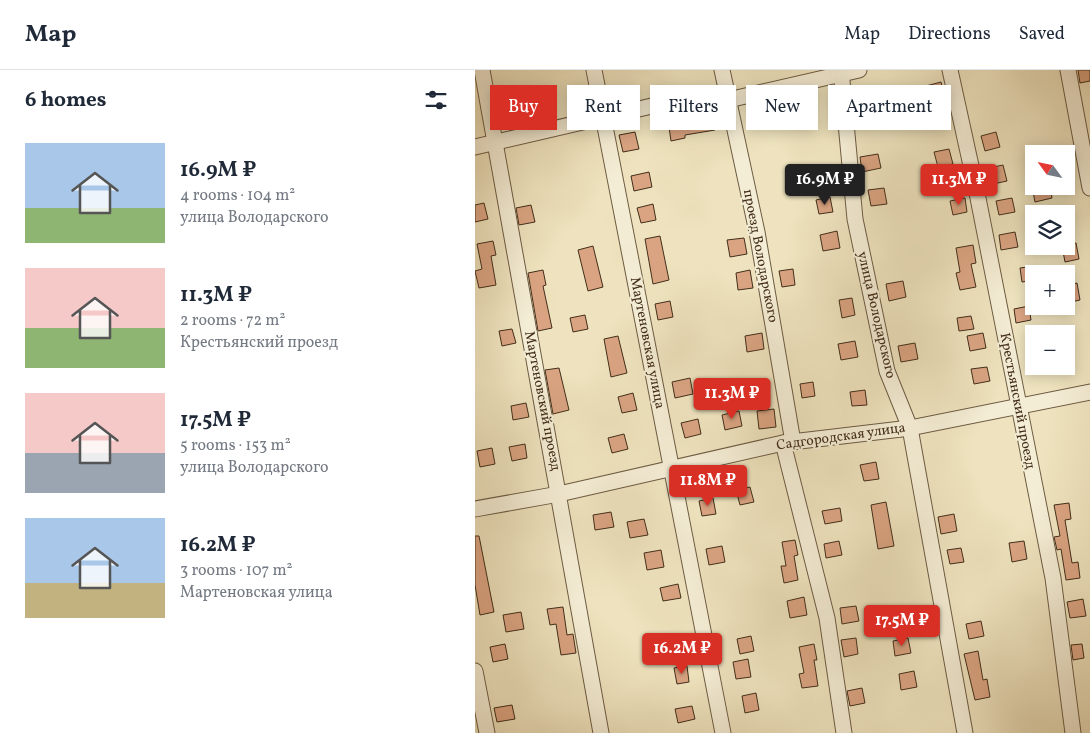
<!DOCTYPE html>
<meta charset="utf-8">
<style>
:root{--surface:#fff;--page:#f2f2f3;--text:#1f2937;--muted:#747a83;--line:#e0e1e3;--accent:#d93025}
body{margin:0;font-family:Vollkorn,serif;background:var(--page);color:var(--text);height:100vh;display:flex;flex-direction:column;font-size:19px;white-space:nowrap}
*{box-sizing:border-box;margin:0}
p{font-size:16px;color:var(--muted)}
.icon{flex:none;width:28px;height:28px;fill:none;stroke:currentColor;stroke-width:2;stroke-linecap:round;stroke-linejoin:round}
.map{position:relative;flex:1;overflow:hidden}
.side{display:flex;flex-direction:column;background:var(--surface);width:475px}
.side>*{flex:none}
.top-card{position:absolute;left:15px;top:15px;width:475px;height:45px;display:flex;gap:10px}
.needle{width:32px;rotate:303deg}
.controls{position:absolute;left:550px;top:75px;display:grid;gap:10px}
.controls a{display:grid;place-items:center;width:50px;height:50px;border-radius:0px;background:var(--surface);box-shadow:0 2px 12px #0003;font-size:25px}
.price{position:absolute;translate:-50% -42px;padding:0 11px;border-radius:5px;background:var(--accent);color:#fff;font-size:16px;line-height:32px;filter:drop-shadow(0 1px 2px #0008)}
.price::after{content:'';position:absolute;left:50%;top:30px;width:15px;height:11px;margin-left:-8px;background:inherit;clip-path:polygon(0 0,100% 0,50% 100%)}
.price.on{background:#222;color:#fff}
ul{padding:0;list-style:none}
li{display:flex;align-items:center;gap:15px;height:125px;padding:0 25px}
li span{display:grid;place-items:center;flex:none;width:140px;height:100px;border-radius:0px;color:#555}
li>.icon{margin-inline-start:auto}
span .icon{width:60px;height:60px;fill:#fffc;stroke-width:1}
li b{font-size:21px}
h2{display:flex;justify-content:space-between;align-items:center;height:60px;padding:0 25px;font-size:21px}
.tag{padding:0 18px;border-radius:0px;background:var(--surface);box-shadow:0 2px 12px #0003;font-size:18px;line-height:45px}
.tag.on{background:var(--accent);color:#fff}
header{display:flex;align-items:center;gap:30px;box-sizing:border-box;height:70px;padding:0 25px;background:var(--surface);border-bottom:1px solid var(--line)}
header strong{font-size:24px}
nav{display:flex;gap:28px;margin-inline-start:auto;font-size:18px}
main{display:flex;flex:1;min-height:0}
.map>svg:first-child{display:block}
.building{fill:#daa482;stroke:#422e1a}
.lines{fill:none;stroke-linecap:round;stroke-linejoin:round}
.minor-casing{stroke:#6d5b43;stroke-width:17}
.minor{stroke:#f4edd5;stroke-width:15}
.labels{text-anchor:middle;dominant-baseline:central;stroke-width:4;stroke-linejoin:round;paint-order:stroke}
.street-label{font-size:14px;fill:#422e1a;stroke:#f4edd5}
</style>
<header>
<strong>Map</strong>
<nav><a>Map</a><a>Directions</a><a>Saved</a></nav>
</header>
<main>
<section class="side">
<h2>6 homes<svg class="icon" aria-label="filters" viewBox="0 0 24 24"><path d="M4 7h16M4 17h16"/><circle cx="9" cy="7" r="2"/><circle cx="15" cy="17" r="2"/></svg></h2>
<ul>
<li><span style="background:linear-gradient(#a9c7e8 65%,#8fb573 0)"><svg class="icon" aria-label="home" viewBox="0 0 24 24"><path d="M3 11l9-7 9 7M6 9v11h12V9"/></svg></span><div><b>16.9M ₽</b><p>4 rooms · 104 m²</p><p>улица Володарского</p></div></li>
<li><span style="background:linear-gradient(#f6c9c9 60%,#8fb573 0)"><svg class="icon" aria-label="home" viewBox="0 0 24 24"><path d="M3 11l9-7 9 7M6 9v11h12V9"/></svg></span><div><b>11.3M ₽</b><p>2 rooms · 72 m²</p><p>Крестьянский проезд</p></div></li>
<li><span style="background:linear-gradient(#f6c9c9 60%,#9aa5b1 0)"><svg class="icon" aria-label="home" viewBox="0 0 24 24"><path d="M3 11l9-7 9 7M6 9v11h12V9"/></svg></span><div><b>17.5M ₽</b><p>5 rooms · 153 m²</p><p>улица Володарского</p></div></li>
<li><span style="background:linear-gradient(#a9c7e8 65%,#c2b280 0)"><svg class="icon" aria-label="home" viewBox="0 0 24 24"><path d="M3 11l9-7 9 7M6 9v11h12V9"/></svg></span><div><b>16.2M ₽</b><p>3 rooms · 107 m²</p><p>Мартеновская улица</p></div></li>
</ul>
</section>
<div class="map">
<svg width="615" height="663" viewBox="0 0 615 663">
<rect width="100%" height="100%" fill="#eee3be"/>
<filter id="stains"><feTurbulence type="fractalNoise" baseFrequency=".004" numOctaves="4"/><feColorMatrix values="0 0 0 0 .2 0 0 0 0 .09 0 0 0 0 .02 0 0 0 .5 -.17"/></filter>
<radialGradient id="worn" r=".72"><stop offset=".6" stop-color="#630" stop-opacity="0"/><stop offset="1" stop-color="#630" stop-opacity=".3"/></radialGradient>
<g class="building">
<polygon points="603,0 615,0 615,11 605,13"/>
<polygon points="466,12 470,28 455,32 451,16"/>
<polygon points="435,22 439,38 422,41 418,26"/>
<polygon points="237,46 240,60 210,65 210,68 196,71 194,57 222,52 221,49"/>
<polygon points="160,62 164,79 148,82 144,65"/>
<polygon points="521,62 525,77 510,81 506,66"/>
<polygon points="474,79 478,94 463,97 459,82"/>
<polygon points="403,84 406,98 387,102 385,87"/>
<polygon points="528,95 532,111 518,114 514,98"/>
<polygon points="174,102 177,117 159,121 156,106"/>
<polygon points="557,116 575,116 577,128 560,132"/>
<polygon points="409,118 412,134 396,136 393,120"/>
<polygon points="355,127 358,142 344,144 341,130"/>
<polygon points="490,128 492,142 478,145 475,131"/>
<polygon points="537,128 540,142 524,145 521,131"/>
<polygon points="9,133 13,149 0,152 0,135"/>
<polygon points="178,134 181,150 166,153 162,138"/>
<polygon points="56,135 60,152 44,155 41,138"/>
<polygon points="362,161 365,178 348,181 345,165"/>
<polygon points="540,162 543,177 526,180 524,165"/>
<polygon points="185,166 194,210 178,214 170,169"/>
<polygon points="269,168 272,184 255,187 252,170"/>
<polygon points="18,171 21,185 16,186 21,215 4,218 0,201 7,199 2,174"/>
<polygon points="601,173 604,189 590,192 587,176"/>
<polygon points="498,175 501,193 496,194 501,217 485,220 481,203 485,202 481,178"/>
<polygon points="118,176 128,217 113,221 103,180"/>
<polygon points="559,196 559,210 547,212 545,198"/>
<polygon points="318,199 320,215 307,217 304,201"/>
<polygon points="68,200 71,215 68,216 77,258 63,261 53,203"/>
<polygon points="275,200 278,218 263,220 261,203"/>
<polygon points="428,211 431,227 414,231 411,214"/>
<polygon points="602,213 605,230 591,233 591,216"/>
<polygon points="377,228 380,245 367,248 364,230"/>
<polygon points="195,231 198,247 183,250 180,234"/>
<polygon points="554,236 556,250 541,253 539,239"/>
<polygon points="110,245 113,259 98,262 95,248"/>
<polygon points="496,246 499,259 484,261 482,248"/>
<polygon points="37,259 41,273 27,276 24,261"/>
<polygon points="287,263 289,279 272,282 270,266"/>
<polygon points="508,263 511,278 495,281 492,266"/>
<polygon points="143,266 152,303 136,307 129,269"/>
<polygon points="380,271 383,287 366,290 363,274"/>
<polygon points="440,273 443,289 426,292 423,276"/>
<polygon points="512,297 515,311 499,314 496,299"/>
<polygon points="84,298 94,340 78,344 70,300"/>
<polygon points="215,308 218,324 200,328 197,312"/>
<polygon points="338,312 340,326 327,328 325,314"/>
<polygon points="390,320 392,335 377,336 375,322"/>
<polygon points="158,323 162,340 147,343 143,327"/>
<polygon points="51,333 54,347 38,350 36,336"/>
<polygon points="299,339 301,357 284,359 282,341"/>
<polygon points="264,341 267,356 250,360 247,345"/>
<polygon points="223,349 226,364 210,368 206,353"/>
<polygon points="149,364 153,379 137,383 133,368"/>
<polygon points="50,374 52,388 37,391 34,377"/>
<polygon points="17,378 20,394 5,397 2,381"/>
<polygon points="401,392 404,409 389,411 385,395"/>
<polygon points="275,417 279,432 265,435 261,420"/>
<polygon points="238,428 241,444 227,446 224,431"/>
<polygon points="411,432 419,476 403,479 396,435"/>
<polygon points="594,433 596,449 590,450 597,493 603,492 605,508 591,510 586,479 582,480 579,467 585,466 579,435"/>
<polygon points="365,438 367,451 350,454 347,441"/>
<polygon points="136,442 139,457 120,460 118,445"/>
<polygon points="479,444 482,461 466,464 463,447"/>
<polygon points="169,449 173,465 155,468 152,452"/>
<polygon points="0,466 4,466 19,542 5,545 0,515"/>
<polygon points="320,470 323,485 319,486 323,510 309,513 306,496 311,496 307,472"/>
<polygon points="364,471 367,485 351,488 349,474"/>
<polygon points="549,471 552,489 537,492 534,473"/>
<polygon points="247,476 250,492 234,495 231,479"/>
<polygon points="486,478 489,492 475,494 472,480"/>
<polygon points="186,480 189,497 172,500 169,483"/>
<polygon points="203,514 206,528 188,531 185,518"/>
<polygon points="329,527 332,545 315,548 312,531"/>
<polygon points="608,529 611,546 595,548 592,532"/>
<polygon points="381,536 384,551 367,554 365,538"/>
<polygon points="88,537 92,565 98,564 101,583 86,585 81,554 75,555 72,539"/>
<polygon points="46,542 49,559 31,562 28,545"/>
<polygon points="506,551 509,566 494,569 491,554"/>
<polygon points="276,566 279,581 265,584 262,569"/>
<polygon points="381,568 383,584 369,587 366,570"/>
<polygon points="433,568 436,583 420,586 418,571"/>
<polygon points="30,574 33,589 18,592 15,577"/>
<polygon points="339,574 342,590 339,590 343,616 327,618 324,604 329,603 324,577"/>
<polygon points="607,574 609,588 598,590 596,575"/>
<polygon points="503,581 508,610 512,609 515,627 500,630 489,584"/>
<polygon points="273,589 276,607 261,609 258,592"/>
<polygon points="212,596 214,612 202,614 199,598"/>
<polygon points="439,601 442,617 426,620 424,604"/>
<polygon points="387,618 390,633 375,636 372,621"/>
<polygon points="281,623 284,640 270,643 267,626"/>
<polygon points="37,635 40,649 22,652 19,638"/>
<polygon points="217,636 220,649 203,653 200,639"/>
</g>
<g class="lines">
<defs>
<g id="minor">
<polyline points="7,0 126,663"/>
<polyline points="119,0 248,663"/>
<polyline points="247,0 282,162 318,372"/>
<polyline points="366,0 380,149 412,301 435,358 490,663"/>
<polyline points="475,0 502,123 578,508 598,663"/>
<polyline points="593,0 615,118"/>
<polyline points="0,77 194,32 253,30 384,0"/>
<polyline points="308,373 352,548 369,663"/>
<polyline points="0,439 84,424 308,373 435,358 615,322"/>
<polyline points="0,601 12,663"/>
</g>
</defs>
<use href="#minor" class="minor-casing"/>
<use href="#minor" class="minor"/>
</g>
<g class="labels">
<g class="street-label">
<text transform="translate(285 186) rotate(79)">проезд Володарского</text>
<text transform="translate(401 245) rotate(77)">улица Володарского</text>
<text transform="translate(172 273) rotate(79)">Мартеновская улица</text>
<text transform="translate(67 331) rotate(79)">Мартеновский проезд</text>
<text transform="translate(542 331) rotate(79)">Крестьянский проезд</text>
<text transform="translate(366 367) rotate(-8)">Садгородская улица</text>
</g>
</g>
<rect width="100%" height="100%" filter="url(#stains)"/>
<rect width="100%" height="100%" fill="url(#worn)"/>
</svg>
<div class="controls">
<a><svg class="needle" viewBox="-14 -14 28 28"><path d="M0-13l5 13h-10z" fill="#e53935"/><path d="M0 13l5-13h-10z" fill="#747a83"/></svg></a>
<a><svg class="icon" aria-label="layers" viewBox="0 0 24 24"><path d="M12 4l9 5-9 5-9-5zM3 14l9 5 9-5"/></svg></a>
<a>+</a>
<a>−</a>
</div>
<b class="price on" style="left:350px;top:136px">16.9M ₽</b>
<b class="price" style="left:484px;top:136px">11.3M ₽</b>
<b class="price" style="left:257px;top:350px">11.3M ₽</b>
<b class="price" style="left:233px;top:437px">11.8M ₽</b>
<b class="price" style="left:427px;top:577px">17.5M ₽</b>
<b class="price" style="left:207px;top:605px">16.2M ₽</b>
<div class="top-card">
<a class="tag on">Buy</a>
<a class="tag">Rent</a>
<a class="tag">Filters</a>
<a class="tag">New</a>
<a class="tag">Apartment</a>
</div>
</div>
</main>
